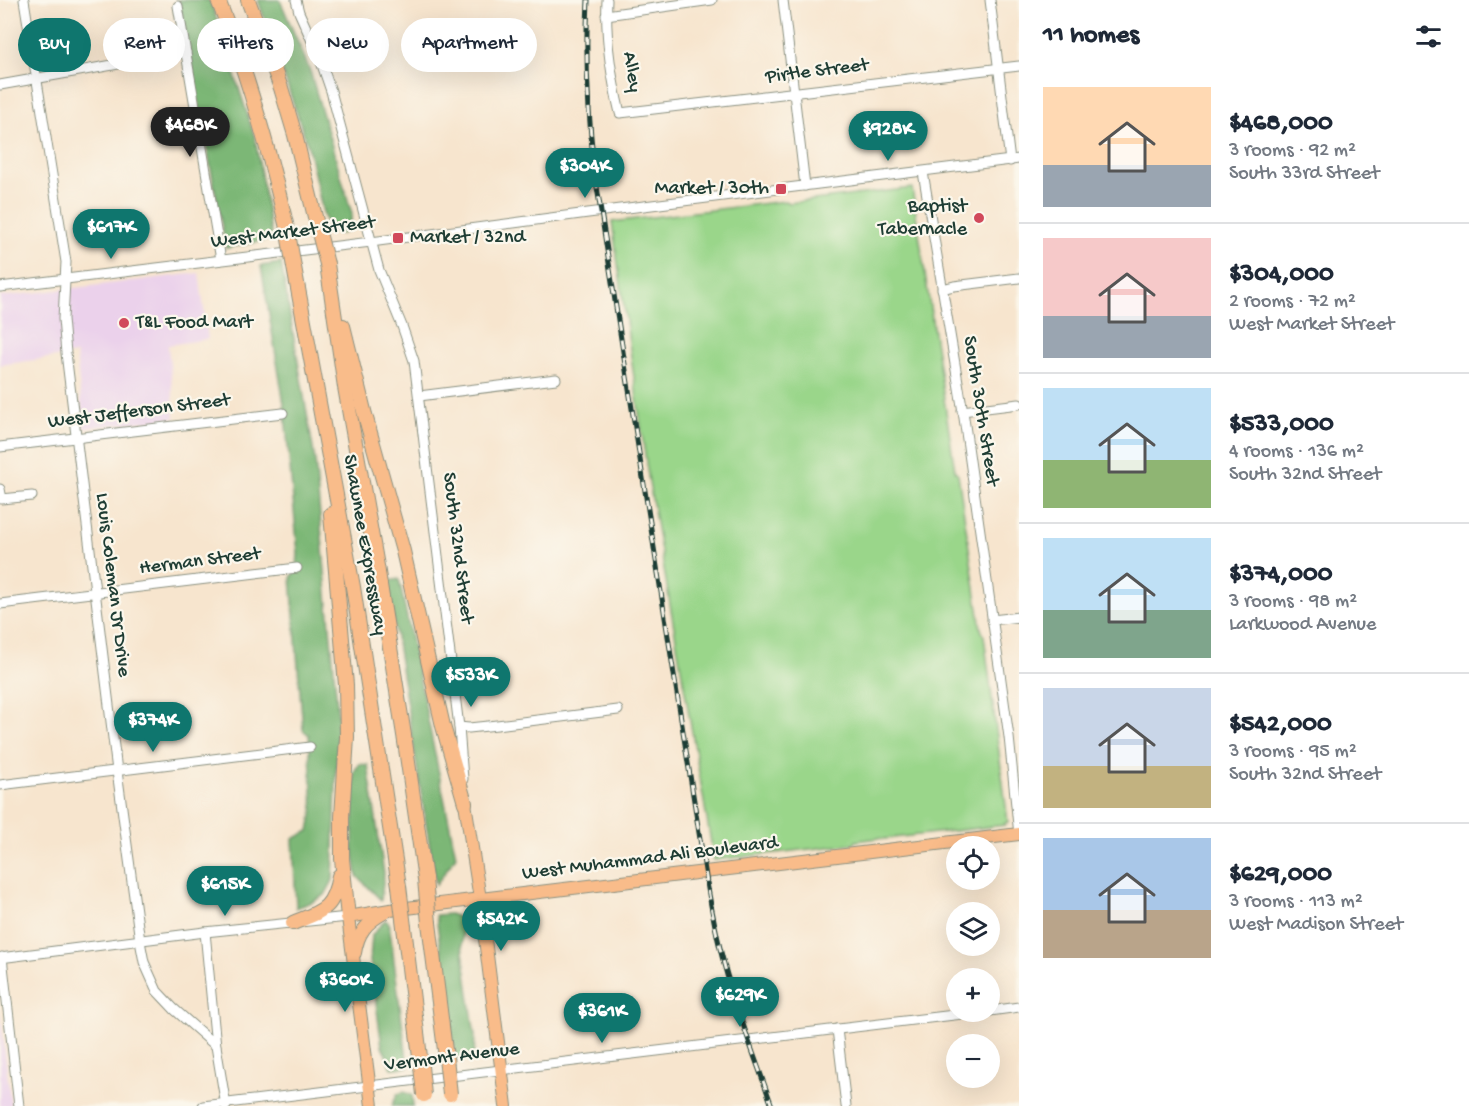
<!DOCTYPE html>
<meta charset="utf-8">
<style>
:root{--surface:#fff;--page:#f2f2f3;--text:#1f2937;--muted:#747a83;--line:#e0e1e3;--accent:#0f766e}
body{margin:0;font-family:"Gochi Hand",sans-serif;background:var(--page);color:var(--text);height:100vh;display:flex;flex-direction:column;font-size:22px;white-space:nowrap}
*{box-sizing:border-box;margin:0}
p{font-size:20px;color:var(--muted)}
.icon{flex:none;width:33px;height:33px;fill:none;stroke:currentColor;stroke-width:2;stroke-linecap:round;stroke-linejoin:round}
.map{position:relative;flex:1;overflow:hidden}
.sheet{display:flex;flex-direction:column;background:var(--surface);width:450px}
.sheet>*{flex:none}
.banner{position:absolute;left:18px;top:18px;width:570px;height:54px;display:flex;gap:12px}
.tools{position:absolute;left:946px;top:836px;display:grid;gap:12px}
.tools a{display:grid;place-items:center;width:54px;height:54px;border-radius:50%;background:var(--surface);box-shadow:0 6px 24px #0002;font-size:30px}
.price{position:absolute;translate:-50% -51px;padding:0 14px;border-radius:21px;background:var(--accent);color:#fff;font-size:20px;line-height:39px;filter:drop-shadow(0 2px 3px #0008)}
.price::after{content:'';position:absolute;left:50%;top:36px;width:18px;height:14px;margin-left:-9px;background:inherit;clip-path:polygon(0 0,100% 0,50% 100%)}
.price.active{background:#222;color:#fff}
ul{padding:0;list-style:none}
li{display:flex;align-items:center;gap:18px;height:150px;padding:0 24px}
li+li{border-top:2px solid var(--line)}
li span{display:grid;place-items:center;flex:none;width:168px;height:120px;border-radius:0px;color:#555}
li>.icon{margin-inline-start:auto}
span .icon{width:72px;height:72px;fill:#fffc;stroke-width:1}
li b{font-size:26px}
h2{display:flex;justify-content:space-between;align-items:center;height:72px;padding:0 24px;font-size:26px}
.chip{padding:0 21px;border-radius:27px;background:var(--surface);box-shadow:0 6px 24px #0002;font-size:21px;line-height:54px}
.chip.active{background:var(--accent);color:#fff}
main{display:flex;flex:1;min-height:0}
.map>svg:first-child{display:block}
.built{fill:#ebd1eb}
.green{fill:#9ad68a;stroke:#5c8a5f;stroke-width:1.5}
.forest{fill:#7bb776;stroke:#4d7a55;stroke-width:1.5}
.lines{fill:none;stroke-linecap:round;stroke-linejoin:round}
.minor-casing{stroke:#8b9181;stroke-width:11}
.major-casing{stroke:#8b9181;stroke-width:14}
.highway-casing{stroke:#8b9181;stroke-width:16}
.minor{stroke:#fff;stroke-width:9}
.major{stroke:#f9bc8a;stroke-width:12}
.highway{stroke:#f9bc8a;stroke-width:14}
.rail-casing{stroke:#1f3d34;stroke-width:5}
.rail{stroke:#fbf7ec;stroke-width:3;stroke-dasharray:9;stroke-linecap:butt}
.highway-bridge-casing{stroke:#8b9181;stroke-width:16;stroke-linecap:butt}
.highway-bridge{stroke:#f9bc8a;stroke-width:14}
.poi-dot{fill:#d1495b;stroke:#fbf7ec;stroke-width:2}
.labels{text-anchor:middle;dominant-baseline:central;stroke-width:4.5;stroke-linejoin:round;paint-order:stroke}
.street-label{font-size:20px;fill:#1f3d34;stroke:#fbf7ec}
.poi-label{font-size:20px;fill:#1f3d34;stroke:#fbf7ec;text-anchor:end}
</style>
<main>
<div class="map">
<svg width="1019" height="1106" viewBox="0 0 1019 1106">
<rect width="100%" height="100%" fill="#fbf7ec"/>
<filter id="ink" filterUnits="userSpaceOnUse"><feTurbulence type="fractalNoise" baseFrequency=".0167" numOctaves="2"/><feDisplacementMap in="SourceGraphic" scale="12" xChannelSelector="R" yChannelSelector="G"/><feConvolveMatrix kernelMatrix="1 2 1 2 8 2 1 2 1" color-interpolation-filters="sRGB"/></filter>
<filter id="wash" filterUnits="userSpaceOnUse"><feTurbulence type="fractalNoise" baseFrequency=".008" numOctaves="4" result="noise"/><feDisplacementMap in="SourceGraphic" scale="24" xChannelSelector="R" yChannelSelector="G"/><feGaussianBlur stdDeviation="1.35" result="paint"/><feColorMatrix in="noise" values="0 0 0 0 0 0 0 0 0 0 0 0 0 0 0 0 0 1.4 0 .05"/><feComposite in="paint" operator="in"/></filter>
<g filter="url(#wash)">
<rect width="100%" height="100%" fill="#f7e5ce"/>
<g class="built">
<polygon points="199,273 208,339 168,345 175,418 84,428 76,354 0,365 0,297"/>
<polygon points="0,1009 11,1106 0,1106"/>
</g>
<polygon class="green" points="912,188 955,471 958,474 981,629 984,636 1008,822 1005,823 1005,825 884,839 879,838 856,841 854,844 714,860 648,476 612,222 785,201 789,203"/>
<g class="forest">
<polygon points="179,0 209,0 213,8 255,138 272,239 226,248"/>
<polygon points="258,0 280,0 310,71 352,214 349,230 341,234 328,228 323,213 308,146"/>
<polygon points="281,263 315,460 338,716 333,880 325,895 312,902 296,908 293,839 309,831 313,810 309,735 303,730 291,578 297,568 298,553 284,404 261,266"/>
<polygon points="399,579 456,856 436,885 387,581"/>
<polygon points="359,764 368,765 384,874 381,900 357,876 353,850 354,772"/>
<polygon points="450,914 458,917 463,930 462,945 475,1036 474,1057 455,1059 436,915"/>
<polygon points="385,920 389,923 408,1067 392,1068 382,1046 370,960 372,935"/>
<polygon points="404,1092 412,1095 413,1106 392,1106 397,1094"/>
</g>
</g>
<g filter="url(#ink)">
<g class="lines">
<defs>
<g id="minor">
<polyline points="24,0 66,262 63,319 66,353 117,771 140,941 144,962 157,991 174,1009 216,1046 226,1106"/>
<polyline points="296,0 299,12 320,59 331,91 379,270 402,326 414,361 459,727 463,779"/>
<path d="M607 0C605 39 611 76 620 113L1019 66"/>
<polyline points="783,0 805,186"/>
<polyline points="990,0 1010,161"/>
<polyline points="178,6 221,260"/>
<polyline points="606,15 712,0"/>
<polyline points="0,85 186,52"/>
<polyline points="923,172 964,418 1009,737 1019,835"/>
<polyline points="0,287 371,242 588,213 1019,159"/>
<polyline points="942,289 954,286 1019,278"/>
<polyline points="419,396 556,379"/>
<polyline points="962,411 1019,404"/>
<polyline points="0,447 283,413"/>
<polyline points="0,489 2,499 32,496"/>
<polyline points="0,604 297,568"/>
<polyline points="992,620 1019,617"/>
<polyline points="459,727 469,728 497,725 618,710"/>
<polyline points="0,785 310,747"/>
<polyline points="205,932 216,1046"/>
<polyline points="2,957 19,1106"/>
<polyline points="0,958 205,932 348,917"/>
<polyline points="990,1011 1019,1007"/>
<polyline points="837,1029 846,1106"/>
<polyline points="203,1106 987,1011"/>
</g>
<g id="major">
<polyline points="465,803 480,899 506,1106"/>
<path d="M355 953C358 933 366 923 384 913"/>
<polyline points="372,1106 348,917 390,910 1019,834"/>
</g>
<g id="highway">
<path d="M218 0C248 74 269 150 287 228"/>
<polyline points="248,0 281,88 295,135 317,225"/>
<polyline points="327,264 345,387 377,566 404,735 425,879"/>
<polyline points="294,267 353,587 399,886"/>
<polyline points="343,326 365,415 403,551 443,726 465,803"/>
<polyline points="331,514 346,685 347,737 342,817 342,859 348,917"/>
<path d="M293 923C322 911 333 910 339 876"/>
<polyline points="429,923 446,1058"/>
<polyline points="404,927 420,1057"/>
</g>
</defs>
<use href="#minor" class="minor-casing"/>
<use href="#major" class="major-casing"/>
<use href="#highway" class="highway-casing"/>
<use href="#minor" class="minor"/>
<use href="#major" class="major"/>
<use href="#highway" class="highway"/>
<defs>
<path id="rail" d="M588 0C585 57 588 112 594 168L703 858C709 897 716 937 727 975 740 1019 757 1063 772 1106"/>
</defs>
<use href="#rail" class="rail-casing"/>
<use href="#rail" class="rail"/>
<defs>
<g id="highway-bridge">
<polyline points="317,225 327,264"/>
<polyline points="287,228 294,267"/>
<polyline points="425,879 429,923"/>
<polyline points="399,886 404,927"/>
<polyline points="420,1057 424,1095"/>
<polyline points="446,1058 450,1094"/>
</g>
</defs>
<use href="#highway-bridge" class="highway-bridge-casing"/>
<use href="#highway-bridge" class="highway-bridge"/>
</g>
</g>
<g class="poi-dot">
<rect x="775" y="183" width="12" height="12" rx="3"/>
<circle cx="979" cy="218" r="6"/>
<rect x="392" y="232" width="12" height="12" rx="3"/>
<circle cx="124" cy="323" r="6"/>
</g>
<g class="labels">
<g class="street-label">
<text transform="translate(631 72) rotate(81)">Alley</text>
<text transform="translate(817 72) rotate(-7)">Pirtle Street</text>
<text transform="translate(293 233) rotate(-7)">West Market Street</text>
<text transform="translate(980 411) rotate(81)">South 30th Street</text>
<text transform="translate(139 412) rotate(-7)">West Jefferson Street</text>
<text transform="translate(364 545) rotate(80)">Shawnee Expressway</text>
<text transform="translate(457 548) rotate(83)">South 32nd Street</text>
<text transform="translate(200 562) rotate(-7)">Herman Street</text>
<text transform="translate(112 585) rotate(83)">Louis Coleman Jr Drive</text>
<text transform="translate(650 859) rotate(-7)">West Muhammad Ali Boulevard</text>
<text transform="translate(452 1058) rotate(-7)">Vermont Avenue</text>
</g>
<g class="poi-label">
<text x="769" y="189">Market / 30th</text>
<text x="967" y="207">Baptist<tspan x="967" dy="23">Tabernacle</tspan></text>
<text x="410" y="238" text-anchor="start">Market / 32nd</text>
<text x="136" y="323" text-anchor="start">T&amp;L Food Mart</text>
</g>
</g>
</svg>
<div class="tools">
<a><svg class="icon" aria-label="locate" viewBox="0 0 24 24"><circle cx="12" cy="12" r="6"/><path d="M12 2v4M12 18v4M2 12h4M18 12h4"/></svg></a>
<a><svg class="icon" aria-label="layers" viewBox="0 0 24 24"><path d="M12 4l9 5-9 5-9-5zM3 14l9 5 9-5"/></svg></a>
<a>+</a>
<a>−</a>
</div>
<b class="price active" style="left:190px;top:158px">$468K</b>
<b class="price" style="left:888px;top:162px">$928K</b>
<b class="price" style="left:585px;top:199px">$304K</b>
<b class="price" style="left:111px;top:260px">$617K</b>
<b class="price" style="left:471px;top:708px">$533K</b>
<b class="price" style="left:153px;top:753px">$374K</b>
<b class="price" style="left:225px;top:917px">$615K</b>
<b class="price" style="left:501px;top:952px">$542K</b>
<b class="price" style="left:345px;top:1013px">$360K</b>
<b class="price" style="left:740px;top:1028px">$629K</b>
<b class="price" style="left:602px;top:1044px">$361K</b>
<div class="banner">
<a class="chip active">Buy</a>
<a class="chip">Rent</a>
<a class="chip">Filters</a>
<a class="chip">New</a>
<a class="chip">Apartment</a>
</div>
</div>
<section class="sheet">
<h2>11 homes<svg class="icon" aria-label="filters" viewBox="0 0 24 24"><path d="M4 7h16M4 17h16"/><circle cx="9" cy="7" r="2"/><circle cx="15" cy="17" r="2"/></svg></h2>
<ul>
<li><span style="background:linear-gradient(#ffd9b3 65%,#9aa5b1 0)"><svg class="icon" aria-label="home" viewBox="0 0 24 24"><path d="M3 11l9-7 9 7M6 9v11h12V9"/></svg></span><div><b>$468,000</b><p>3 rooms · 92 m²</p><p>South 33rd Street</p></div></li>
<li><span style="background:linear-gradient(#f6c9c9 65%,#9aa5b1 0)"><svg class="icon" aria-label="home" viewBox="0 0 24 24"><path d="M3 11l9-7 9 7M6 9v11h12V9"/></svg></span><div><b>$304,000</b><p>2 rooms · 72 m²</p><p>West Market Street</p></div></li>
<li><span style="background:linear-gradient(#bfe0f5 60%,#8fb573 0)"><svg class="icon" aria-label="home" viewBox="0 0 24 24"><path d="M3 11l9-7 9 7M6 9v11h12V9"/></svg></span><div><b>$533,000</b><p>4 rooms · 136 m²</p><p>South 32nd Street</p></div></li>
<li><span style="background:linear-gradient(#bfe0f5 60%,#7fa58c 0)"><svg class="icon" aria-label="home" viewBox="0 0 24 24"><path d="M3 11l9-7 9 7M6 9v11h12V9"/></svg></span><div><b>$374,000</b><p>3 rooms · 98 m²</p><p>Larkwood Avenue</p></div></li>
<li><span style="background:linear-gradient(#c9d6e8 65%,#c2b280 0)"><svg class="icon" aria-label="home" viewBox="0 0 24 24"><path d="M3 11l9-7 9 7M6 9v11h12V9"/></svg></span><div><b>$542,000</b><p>3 rooms · 95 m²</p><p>South 32nd Street</p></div></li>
<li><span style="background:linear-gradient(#a9c7e8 60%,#b9a48a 0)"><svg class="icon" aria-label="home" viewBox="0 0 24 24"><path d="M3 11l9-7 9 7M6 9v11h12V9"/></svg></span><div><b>$629,000</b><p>3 rooms · 113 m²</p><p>West Madison Street</p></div></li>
</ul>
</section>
</main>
